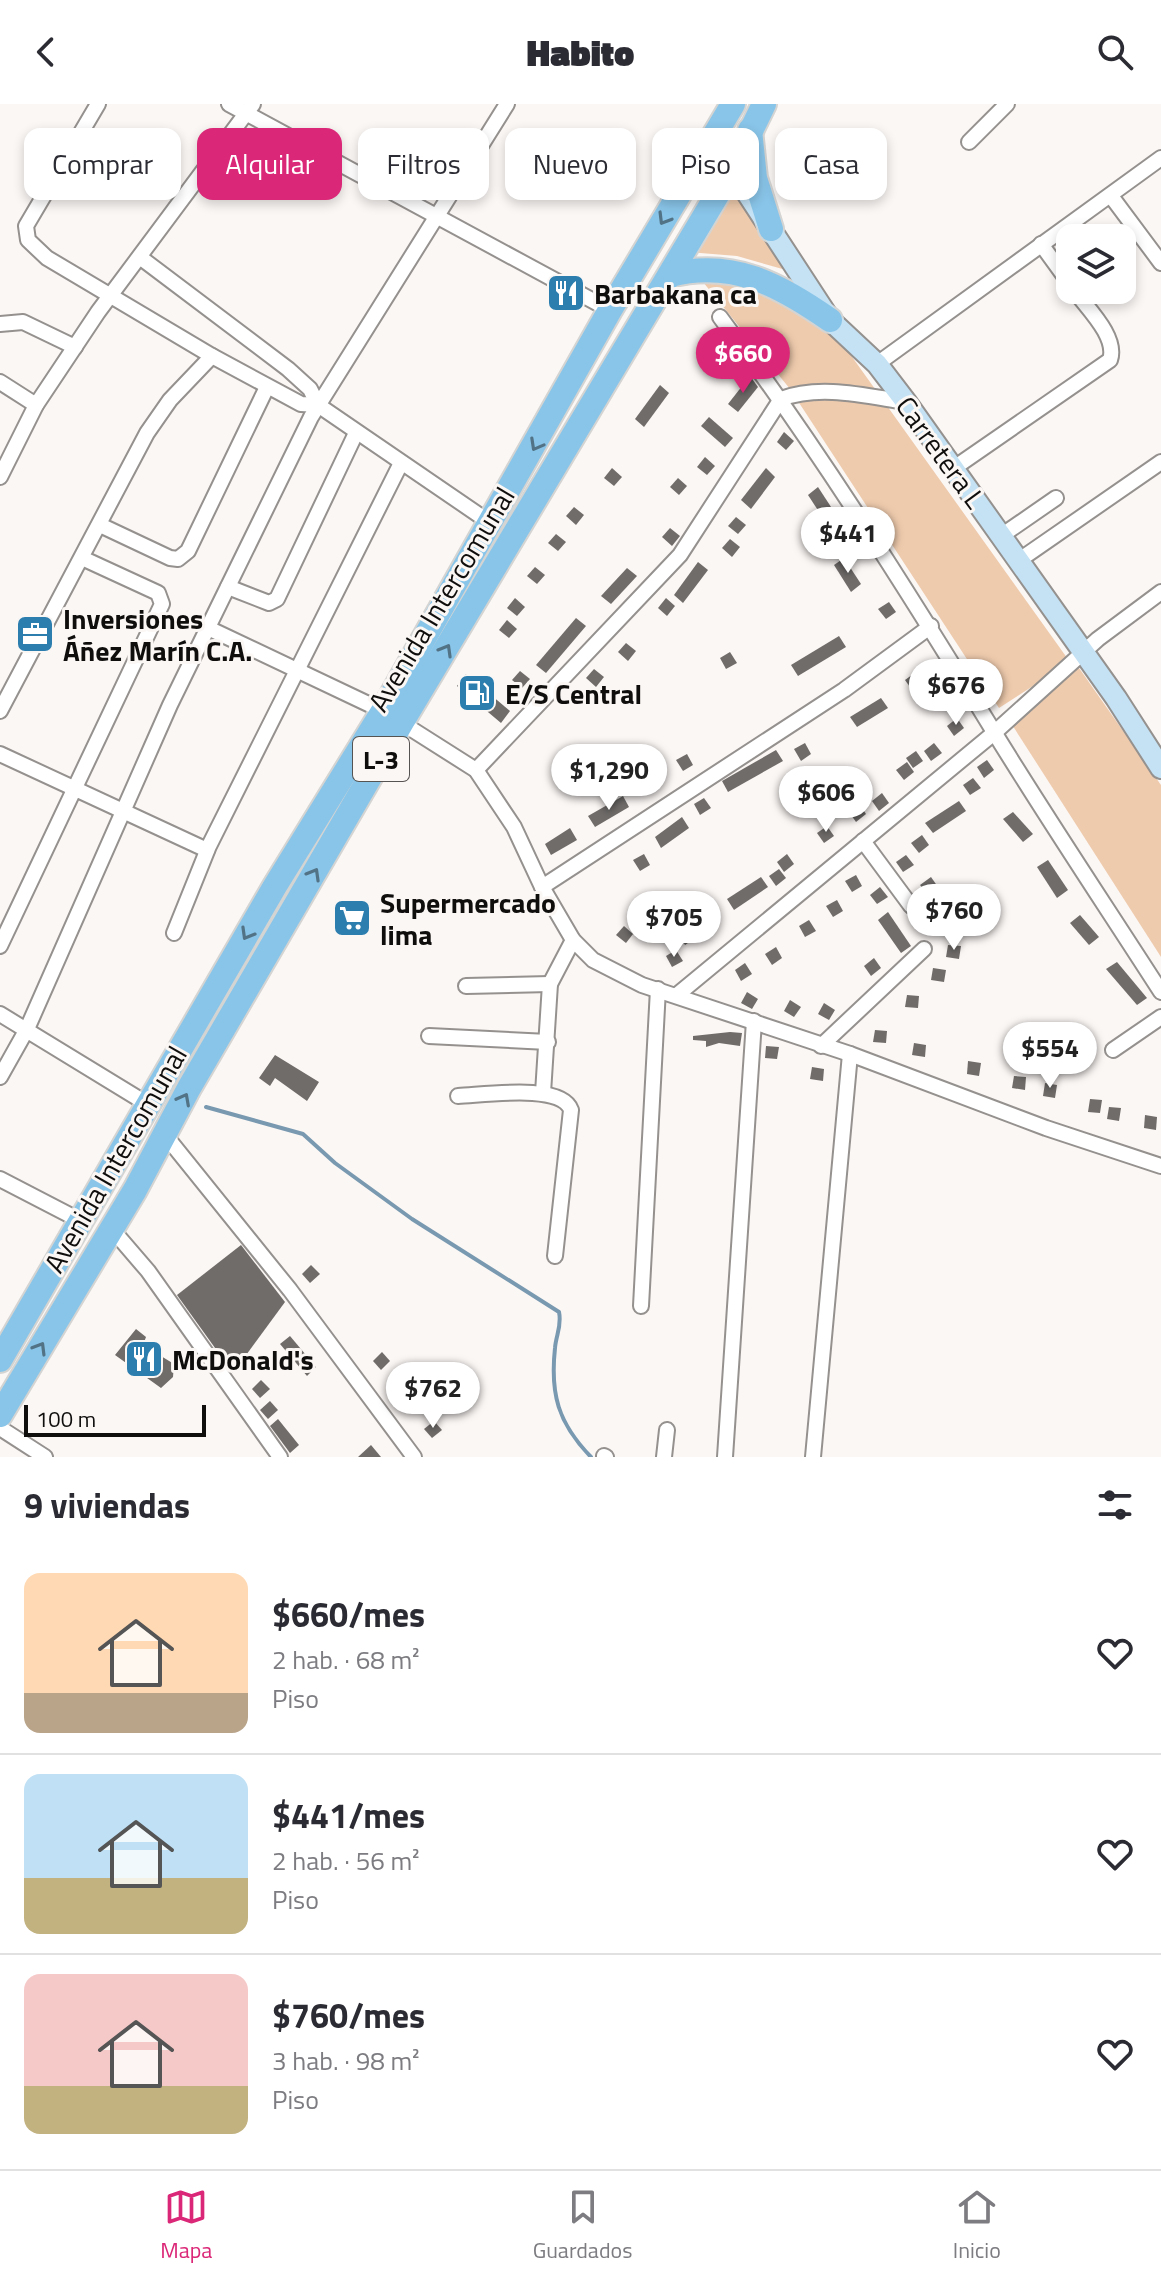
<!DOCTYPE html>
<html lang="es">
<meta charset="utf-8">
<style>
:root{--surface:#fff;--page:#f2f2f3;--text:#2b2b33;--muted:#7c7c81;--line:#e1e1e2;--accent:#db2777}
body{margin:0;font-family:"Titillium Web",sans-serif;background:var(--page);color:var(--text);height:100vh;display:flex;flex-direction:column;font-size:30px;white-space:nowrap}
*{box-sizing:border-box;margin:0}
p{font-size:26px;color:var(--muted)}
.icon{flex:none;width:44px;height:44px;fill:none;stroke:currentColor;stroke-width:2;stroke-linecap:round;stroke-linejoin:round}
.map{position:relative;height:1353px;overflow:hidden}
.drawer{display:flex;flex-direction:column;background:var(--surface);flex:1}
.drawer>*{flex:none}
.banner{position:absolute;left:24px;top:24px;width:1114px;height:72px;display:flex;gap:16px}
.buttons{position:absolute;left:1056px;top:120px;display:grid;gap:16px}
.buttons a{display:grid;place-items:center;width:80px;height:80px;border-radius:16px;background:var(--surface);box-shadow:0 4px 12px #0003;font-size:40px}
.scale{position:absolute;left:24px;bottom:20px;width:182px;box-sizing:border-box;padding-left:8px;border:4px solid #0f0e0d;border-top:0;font-size:22px;line-height:28px;white-space:nowrap;color:#0f0e0d;-webkit-text-stroke:6px #fbf7f5;paint-order:stroke}
.price{position:absolute;translate:-50% -68px;padding:0 18px;border-radius:28px;background:#fff;color:#222;font-size:26px;line-height:52px;filter:drop-shadow(0 2px 4px #0008)}
.price::after{content:'';position:absolute;left:50%;top:48px;width:24px;height:18px;margin-left:-12px;background:inherit;clip-path:polygon(0 0,100% 0,50% 100%)}
.price.active{background:var(--accent);color:#fff}
ul{padding:0;list-style:none}
li{display:flex;align-items:center;gap:24px;height:200px;padding:0 24px}
li+li{border-top:2px solid var(--line)}
li span{display:grid;place-items:center;flex:none;width:224px;height:160px;border-radius:16px;color:#555}
li>.icon{margin-inline-start:auto}
span .icon{width:96px;height:96px;fill:#fffc;stroke-width:1}
li b{font-size:34px}
h2{display:flex;justify-content:space-between;align-items:center;height:96px;padding:0 24px;font-size:34px}
.pill{padding:0 28px;border-radius:16px;background:var(--surface);box-shadow:0 4px 12px #0003;font-size:28px;line-height:72px}
.pill.active{background:var(--accent);color:#fff}
header{display:flex;justify-content:space-between;align-items:center;height:104px;padding:0 24px;background:var(--surface);font-size:36px;font-weight:800}
.menu{display:flex;justify-content:space-around;align-items:center;height:112px;border-top:2px solid var(--line);background:var(--surface);font-size:22px;color:var(--muted)}
.menu a{display:grid;justify-items:center;gap:4px}
.menu .active{color:var(--accent)}
.map>svg:first-child{display:block}
.green{fill:#efcbad}
.lines{fill:none;stroke-linecap:round;stroke-linejoin:round}
.stream{stroke:#7999b0;stroke-width:4}
.building{fill:#6f6c6a}
.street-casing{stroke:#94918f;stroke-width:18}
.secondary-casing{stroke:#94918f;stroke-width:24}
.primary-casing{stroke:#d4d4d3;stroke-width:28}
.street{stroke:#fff;stroke-width:14}
.secondary{stroke:#c4e2f4;stroke-width:20}
.primary{stroke:#89c5e9;stroke-width:24}
.oneway{stroke:#527386}
.labels{text-anchor:middle;dominant-baseline:central;stroke-width:6;stroke-linejoin:round;paint-order:stroke}
.shield{fill:#fbf7f5;stroke:#565453;stroke-width:2}
.shield-label{font-size:26px;font-weight:bold;fill:#0f0e0d}
.poi-label{font-size:28px;font-weight:bold;fill:#0f0e0d;stroke:#fbf7f5;text-anchor:start}
.street-label{font-size:28px;fill:#0f0e0d;stroke:#fbf7f5}
</style>
<header><svg class="icon" aria-label="back" viewBox="0 0 24 24"><path d="M15 5l-7 7 7 7"/></svg>Habito<svg class="icon" aria-label="search" viewBox="0 0 24 24"><circle cx="10" cy="10" r="6"/><path d="M15 15l6 6"/></svg></header>
<div class="map">
<svg width="1161" height="1353" viewBox="0 0 1161 1353">
<rect width="100%" height="100%" fill="#fbf7f5"/>
<g class="green">
<polygon points="731,82 786,166 737,152 688,148"/>
<polygon points="694,167 815,201 1070,558 999,604 790,285"/>
<polygon points="1079,564 1161,681 1161,853 1009,616"/>
</g>
<g class="lines">
<path class="stream" d="M206 1003 303 1030 335 1059 412 1115 559 1208C562 1222 556 1231 555 1244 550 1290 558 1319 591 1353"/>
</g>
<g class="building">
<polygon points="750,272 758,283 738,308 728,300"/>
<polygon points="660,281 669,289 644,323 635,315"/>
<polygon points="709,313 733,334 725,343 701,322"/>
<polygon points="784,328 794,337 786,346 777,338"/>
<polygon points="705,353 715,362 707,371 697,363"/>
<polygon points="612,364 622,373 614,382 604,374"/>
<polygon points="766,364 775,373 751,405 741,396"/>
<polygon points="678,374 687,382 679,391 670,383"/>
<polygon points="818,383 850,432 840,440 808,391"/>
<polygon points="574,403 584,411 576,421 566,412"/>
<polygon points="736,413 746,421 738,430 728,422"/>
<polygon points="670,424 680,432 672,442 662,433"/>
<polygon points="556,430 566,438 558,447 548,439"/>
<polygon points="730,435 740,443 732,453 722,444"/>
<polygon points="844,454 861,480 851,488 834,461"/>
<polygon points="698,458 708,466 683,499 674,491"/>
<polygon points="535,463 545,471 537,480 527,472"/>
<polygon points="627,464 637,472 611,500 601,492"/>
<polygon points="515,494 525,503 517,512 507,504"/>
<polygon points="666,494 675,502 667,512 658,504"/>
<polygon points="889,498 896,508 886,515 878,505"/>
<polygon points="576,514 586,522 546,569 536,561"/>
<polygon points="507,516 517,525 509,534 499,526"/>
<polygon points="839,532 846,543 798,572 791,561"/>
<polygon points="626,539 636,547 628,557 618,548"/>
<polygon points="730,548 737,559 726,565 720,554"/>
<polygon points="594,565 604,573 596,583 586,574"/>
<polygon points="520,567 530,575 522,584 512,576"/>
<polygon points="916,568 923,578 912,586 905,576"/>
<polygon points="466,570 510,607 501,619 457,582"/>
<polygon points="881,594 888,604 857,623 850,613"/>
<polygon points="957,614 964,624 954,632 947,622"/>
<polygon points="805,639 811,650 801,657 794,645"/>
<polygon points="934,639 942,649 931,657 924,647"/>
<polygon points="776,646 783,657 728,688 722,677"/>
<polygon points="916,647 923,657 913,664 906,654"/>
<polygon points="687,650 693,661 683,667 676,656"/>
<polygon points="987,656 994,666 984,674 977,663"/>
<polygon points="907,658 914,668 904,676 896,666"/>
<polygon points="649,672 655,682 645,689 638,678"/>
<polygon points="973,674 981,684 970,691 963,681"/>
<polygon points="882,689 889,699 879,707 872,697"/>
<polygon points="623,692 629,703 595,723 588,712"/>
<polygon points="704,694 711,704 700,711 694,700"/>
<polygon points="959,697 966,707 933,729 925,719"/>
<polygon points="859,700 866,710 856,718 849,708"/>
<polygon points="1013,708 1033,730 1023,738 1003,715"/>
<polygon points="682,713 689,724 661,744 655,733"/>
<polygon points="827,722 834,732 824,739 817,729"/>
<polygon points="570,724 577,736 551,751 545,740"/>
<polygon points="922,731 929,741 919,749 911,739"/>
<polygon points="644,750 650,761 640,767 633,756"/>
<polygon points="787,750 794,760 784,768 777,758"/>
<polygon points="906,751 914,761 903,768 896,758"/>
<polygon points="1048,756 1068,786 1057,794 1037,763"/>
<polygon points="779,765 786,774 776,782 769,772"/>
<polygon points="856,771 862,782 852,788 845,777"/>
<polygon points="761,773 768,783 734,806 727,795"/>
<polygon points="931,773 938,783 928,790 920,781"/>
<polygon points="880,783 888,793 877,800 870,791"/>
<polygon points="837,796 843,807 833,813 826,802"/>
<polygon points="712,807 719,818 685,841 679,830"/>
<polygon points="888,808 911,842 901,849 878,816"/>
<polygon points="1080,811 1099,833 1089,841 1070,819"/>
<polygon points="928,815 941,817 940,829 927,827"/>
<polygon points="809,816 816,827 805,833 799,822"/>
<polygon points="624,822 633,830 626,839 616,831"/>
<polygon points="948,841 961,842 959,855 946,853"/>
<polygon points="776,843 782,854 772,861 765,850"/>
<polygon points="676,846 683,857 672,863 666,852"/>
<polygon points="874,854 881,864 871,872 864,862"/>
<polygon points="1117,858 1147,894 1137,901 1106,865"/>
<polygon points="745,859 752,870 741,877 735,866"/>
<polygon points="933,864 946,866 944,878 931,876"/>
<polygon points="747,888 758,895 752,905 741,899"/>
<polygon points="907,891 919,892 918,904 905,903"/>
<polygon points="790,896 801,903 794,913 784,907"/>
<polygon points="824,899 835,906 829,916 818,910"/>
<polygon points="875,926 887,927 886,939 873,938"/>
<polygon points="730,928 742,929 740,942 719,939 706,943 706,937 693,936 693,932"/>
<polygon points="914,939 926,941 925,953 912,951"/>
<polygon points="766,942 779,943 777,955 765,954"/>
<polygon points="275,951 319,978 307,997 275,974 270,982 259,974"/>
<polygon points="968,957 981,959 979,972 967,970"/>
<polygon points="812,963 824,965 823,977 810,975"/>
<polygon points="1014,972 1026,973 1025,986 1012,984"/>
<polygon points="1045,979 1057,981 1055,994 1043,992"/>
<polygon points="1090,995 1102,996 1100,1009 1088,1008"/>
<polygon points="1109,1003 1121,1004 1119,1017 1107,1015"/>
<polygon points="1145,1011 1157,1013 1156,1026 1144,1024"/>
<polygon points="241,1141 285,1198 233,1269 177,1191"/>
<polygon points="311,1161 320,1170 310,1179 302,1170"/>
<polygon points="136,1225 146,1233 143,1241 174,1260 173,1273 161,1284 115,1251"/>
<polygon points="290,1232 316,1263 307,1272 280,1240"/>
<polygon points="382,1248 390,1257 381,1266 373,1257"/>
<polygon points="261,1276 270,1285 260,1294 252,1285"/>
<polygon points="398,1276 420,1302 411,1310 389,1285"/>
<polygon points="270,1297 278,1306 268,1315 260,1306"/>
<polygon points="278,1315 299,1341 290,1349 270,1322"/>
<polygon points="434,1317 442,1326 432,1334 424,1325"/>
<polygon points="371,1341 381,1353 358,1353"/>
</g>
<g class="lines">
<defs>
<g id="street">
<polyline points="98,0 26,122 28,136 47,154 212,252 301,300 318,301"/>
<polyline points="229,0 610,206"/>
<polyline points="969,38 1007,0"/>
<polyline points="1111,92 1161,159"/>
<polyline points="1041,140 1070,180"/>
<polyline points="141,154 288,265 310,285 318,301 492,420"/>
<path d="M720 213C819 346 907 486 994 628 1048 716 1105 801 1161 888"/>
<polyline points="0,220 23,218 75,243"/>
<polyline points="877,260 1161,54"/>
<polyline points="0,278 36,301"/>
<path d="M954 364 1110 256C1118 233 1087 204 1074 186"/>
<polyline points="0,373 36,301 98,208 253,0"/>
<polyline points="100,421 170,454 178,455 188,447 267,283"/>
<polyline points="1001,432 1056,394"/>
<polyline points="1018,457 1161,358"/>
<polyline points="228,483 269,499 277,495 356,329"/>
<polyline points="208,524 383,607 476,666 514,723 542,783 573,836 593,856 642,881 850,950 1046,1024 1161,1062"/>
<polyline points="0,607 147,329 170,296 212,252"/>
<polyline points="0,650 207,746"/>
<path d="M476 666 680 451 781 295C820 280 866 292 906 298"/>
<polyline points="863,737 911,802"/>
<polyline points="542,783 844,586 931,522"/>
<polyline points="174,829 209,742 401,359"/>
<polyline points="0,842 162,500 158,489 82,454"/>
<polyline points="466,882 550,880"/>
<polyline points="677,891 994,629 1098,535 1161,488"/>
<polyline points="0,910 149,1001"/>
<polyline points="429,932 548,938"/>
<polyline points="821,942 924,845"/>
<polyline points="1113,946 1161,913"/>
<polyline points="0,973 27,925 170,601 311,313 507,0"/>
<polyline points="543,989 550,880 573,836"/>
<path d="M458 992C484 991 562 979 571 1006L555 1152"/>
<polyline points="165,1031 290,1186 414,1353"/>
<polyline points="0,1075 81,1117"/>
<polyline points="111,1124 148,1167 280,1353"/>
<polyline points="641,1202 658,885"/>
<polyline points="0,1324 45,1353"/>
<polyline points="604,1352 606,1353"/>
<polyline points="664,1353 667,1326"/>
<polyline points="725,1353 754,917"/>
<polyline points="813,1353 850,950"/>
</g>
<polyline id="secondary" points="706,46 732,66 830,216 877,260 906,298 1116,594 1161,664"/>
<g id="primary">
<polyline points="750,26 755,74 771,125"/>
<path d="M670 171C733 155 780 181 830 216"/>
<polyline points="0,1256 275,782 383,607 610,206 733,0"/>
<polyline points="0,1311 135,1086 189,984 402,618 732,66 764,0"/>
</g>
</defs>
<use href="#street" class="street-casing"/>
<use href="#secondary" class="secondary-casing"/>
<use href="#primary" class="primary-casing"/>
<use href="#street" class="street"/>
<use href="#secondary" class="secondary"/>
<use href="#primary" class="primary"/>
</g>
<defs><path id="oneway-chevron" d="M-2-3.5L2.5 0L-2 3.5" fill="none" stroke-width="1.6" stroke-linecap="round" stroke-linejoin="round" transform="scale(2)"/></defs>
<g class="oneway">
<use href="#oneway-chevron" transform="translate(664 115) rotate(121)"/>
<use href="#oneway-chevron" transform="translate(536 341) rotate(119)"/>
<use href="#oneway-chevron" transform="translate(446 546) rotate(-60)"/>
<use href="#oneway-chevron" transform="translate(314 770) rotate(-60)"/>
<use href="#oneway-chevron" transform="translate(247 830) rotate(120)"/>
<use href="#oneway-chevron" transform="translate(184 995) rotate(-62)"/>
<use href="#oneway-chevron" transform="translate(40 1244) rotate(-59)"/>
</g>
<defs>
<symbol id="restaurant-square" viewBox="-11 -11 22 22"><rect x="-9" y="-9" width="18" height="18" rx="4" fill="#2c7eaf" stroke="#fbf7f5"/><path d="M-5-6h1v4h1v-4h1v4h1v-4h1v5L-1.5 .5V6h-2V.5L-5-1ZM5-6V6H3V1.5H1.5Q1.5-4 5-6Z" fill="#fff"/></symbol>
<symbol id="office-square" viewBox="-11 -11 22 22"><rect x="-9" y="-9" width="18" height="18" rx="4" fill="#2c7eaf" stroke="#fbf7f5"/><path d="M-6-3h4V-5.5h4V-3h4V5H-6ZM-1-4.5V-3h2v-1.5ZM-6 0V1H6V0Z" fill="#fff"/></symbol>
<symbol id="fuel-square" viewBox="-11 -11 22 22"><rect x="-9" y="-9" width="18" height="18" rx="4" fill="#2c7eaf" stroke="#fbf7f5"/><path d="M-5.5-6h7V0h2V4h1.3V-2.5L3-4.5l.8-.8L6-3V5H2.5V1h-1V6h-7ZM-4.2-4.7v3.2H.2V-4.7Z" fill="#fff"/></symbol>
<symbol id="supermarket-square" viewBox="-11 -11 22 22"><rect x="-9" y="-9" width="18" height="18" rx="4" fill="#2c7eaf" stroke="#fbf7f5"/><path d="M-6-5.5h2.5l.6 2H6L4.5 2H-2.5L-4.4-4H-6ZM-1.5 3.2a1.3 1.3 0 1 0 .1 0ZM3 3.2a1.3 1.3 0 1 0 .1 0Z" fill="#fff"/></symbol>
</defs>
<g fill-rule="evenodd">
<use href="#restaurant-square" x="544" y="167" width="44" height="44"/>
<use href="#office-square" x="13" y="508" width="44" height="44"/>
<use href="#fuel-square" x="455" y="567" width="44" height="44"/>
<use href="#supermarket-square" x="330" y="792" width="44" height="44"/>
<use href="#restaurant-square" x="122" y="1233" width="44" height="44"/>
</g>
<g class="labels">
<rect class="shield" x="353" y="633" width="56" height="44" rx="6"/>
<g class="shield-label">
<text x="381" y="655">L-3</text>
</g>
<g class="poi-label">
<text x="594" y="189">Barbakana ca</text>
<text x="63" y="514">Inversiones<tspan x="63" dy="32">Áñez Marín C.A.</tspan></text>
<text x="505" y="589">E/S Central</text>
<text x="380" y="798">Supermercado<tspan x="380" dy="32">lima</tspan></text>
<text x="172" y="1255">McDonald's</text>
</g>
<g class="street-label">
<text transform="translate(941 348) rotate(54)">Carretera L</text>
<text transform="translate(441 495) rotate(-59)">Avenida Intercomunal</text>
<text transform="translate(115 1055) rotate(-60)">Avenida Intercomunal</text>
</g>
</g>
</svg>
<div class="buttons">
<a><svg class="icon" aria-label="layers" viewBox="0 0 24 24"><path d="M12 4l9 5-9 5-9-5zM3 14l9 5 9-5"/></svg></a>
</div>
<div class="scale">100 m</div>
<b class="price active" style="left:743px;top:291px">$660</b>
<b class="price" style="left:848px;top:471px">$441</b>
<b class="price" style="left:956px;top:623px">$676</b>
<b class="price" style="left:609px;top:708px">$1,290</b>
<b class="price" style="left:826px;top:730px">$606</b>
<b class="price" style="left:954px;top:848px">$760</b>
<b class="price" style="left:674px;top:855px">$705</b>
<b class="price" style="left:1050px;top:986px">$554</b>
<b class="price" style="left:433px;top:1326px">$762</b>
<div class="banner">
<a class="pill">Comprar</a>
<a class="pill active">Alquilar</a>
<a class="pill">Filtros</a>
<a class="pill">Nuevo</a>
<a class="pill">Piso</a>
<a class="pill">Casa</a>
</div>
</div>
<section class="drawer">
<h2>9 viviendas<svg class="icon" aria-label="filters" viewBox="0 0 24 24"><path d="M4 7h16M4 17h16"/><circle cx="9" cy="7" r="2"/><circle cx="15" cy="17" r="2"/></svg></h2>
<ul>
<li><span style="background:linear-gradient(#ffd9b3 75%,#b9a48a 0)"><svg class="icon" aria-label="home" viewBox="0 0 24 24"><path d="M3 11l9-7 9 7M6 9v11h12V9"/></svg></span><div><b>$660/mes</b><p>2 hab. · 68 m²</p><p>Piso</p></div><svg class="icon" aria-label="heart" viewBox="0 0 24 24"><path d="M12 20l-8-8c-3-5 5-10 8-4 3-6 11-1 8 4z"/></svg></li>
<li><span style="background:linear-gradient(#bfe0f5 65%,#c2b280 0)"><svg class="icon" aria-label="home" viewBox="0 0 24 24"><path d="M3 11l9-7 9 7M6 9v11h12V9"/></svg></span><div><b>$441/mes</b><p>2 hab. · 56 m²</p><p>Piso</p></div><svg class="icon" aria-label="heart" viewBox="0 0 24 24"><path d="M12 20l-8-8c-3-5 5-10 8-4 3-6 11-1 8 4z"/></svg></li>
<li><span style="background:linear-gradient(#f6c9c9 70%,#c2b280 0)"><svg class="icon" aria-label="home" viewBox="0 0 24 24"><path d="M3 11l9-7 9 7M6 9v11h12V9"/></svg></span><div><b>$760/mes</b><p>3 hab. · 98 m²</p><p>Piso</p></div><svg class="icon" aria-label="heart" viewBox="0 0 24 24"><path d="M12 20l-8-8c-3-5 5-10 8-4 3-6 11-1 8 4z"/></svg></li>
</ul>
</section>
<nav class="menu">
<a class="active"><svg class="icon" aria-label="map" viewBox="0 0 24 24"><path d="M3 6l6-2 6 2 6-2v14l-6 2-6-2-6 2zM9 4v14M15 6v14"/></svg>Mapa</a>
<a><svg class="icon" aria-label="saved" viewBox="0 0 24 24"><path d="M7 4h10v16l-5-4-5 4z"/></svg>Guardados</a>
<a><svg class="icon" aria-label="home" viewBox="0 0 24 24"><path d="M3 11l9-7 9 7M6 9v11h12V9"/></svg>Inicio</a>
</nav>
